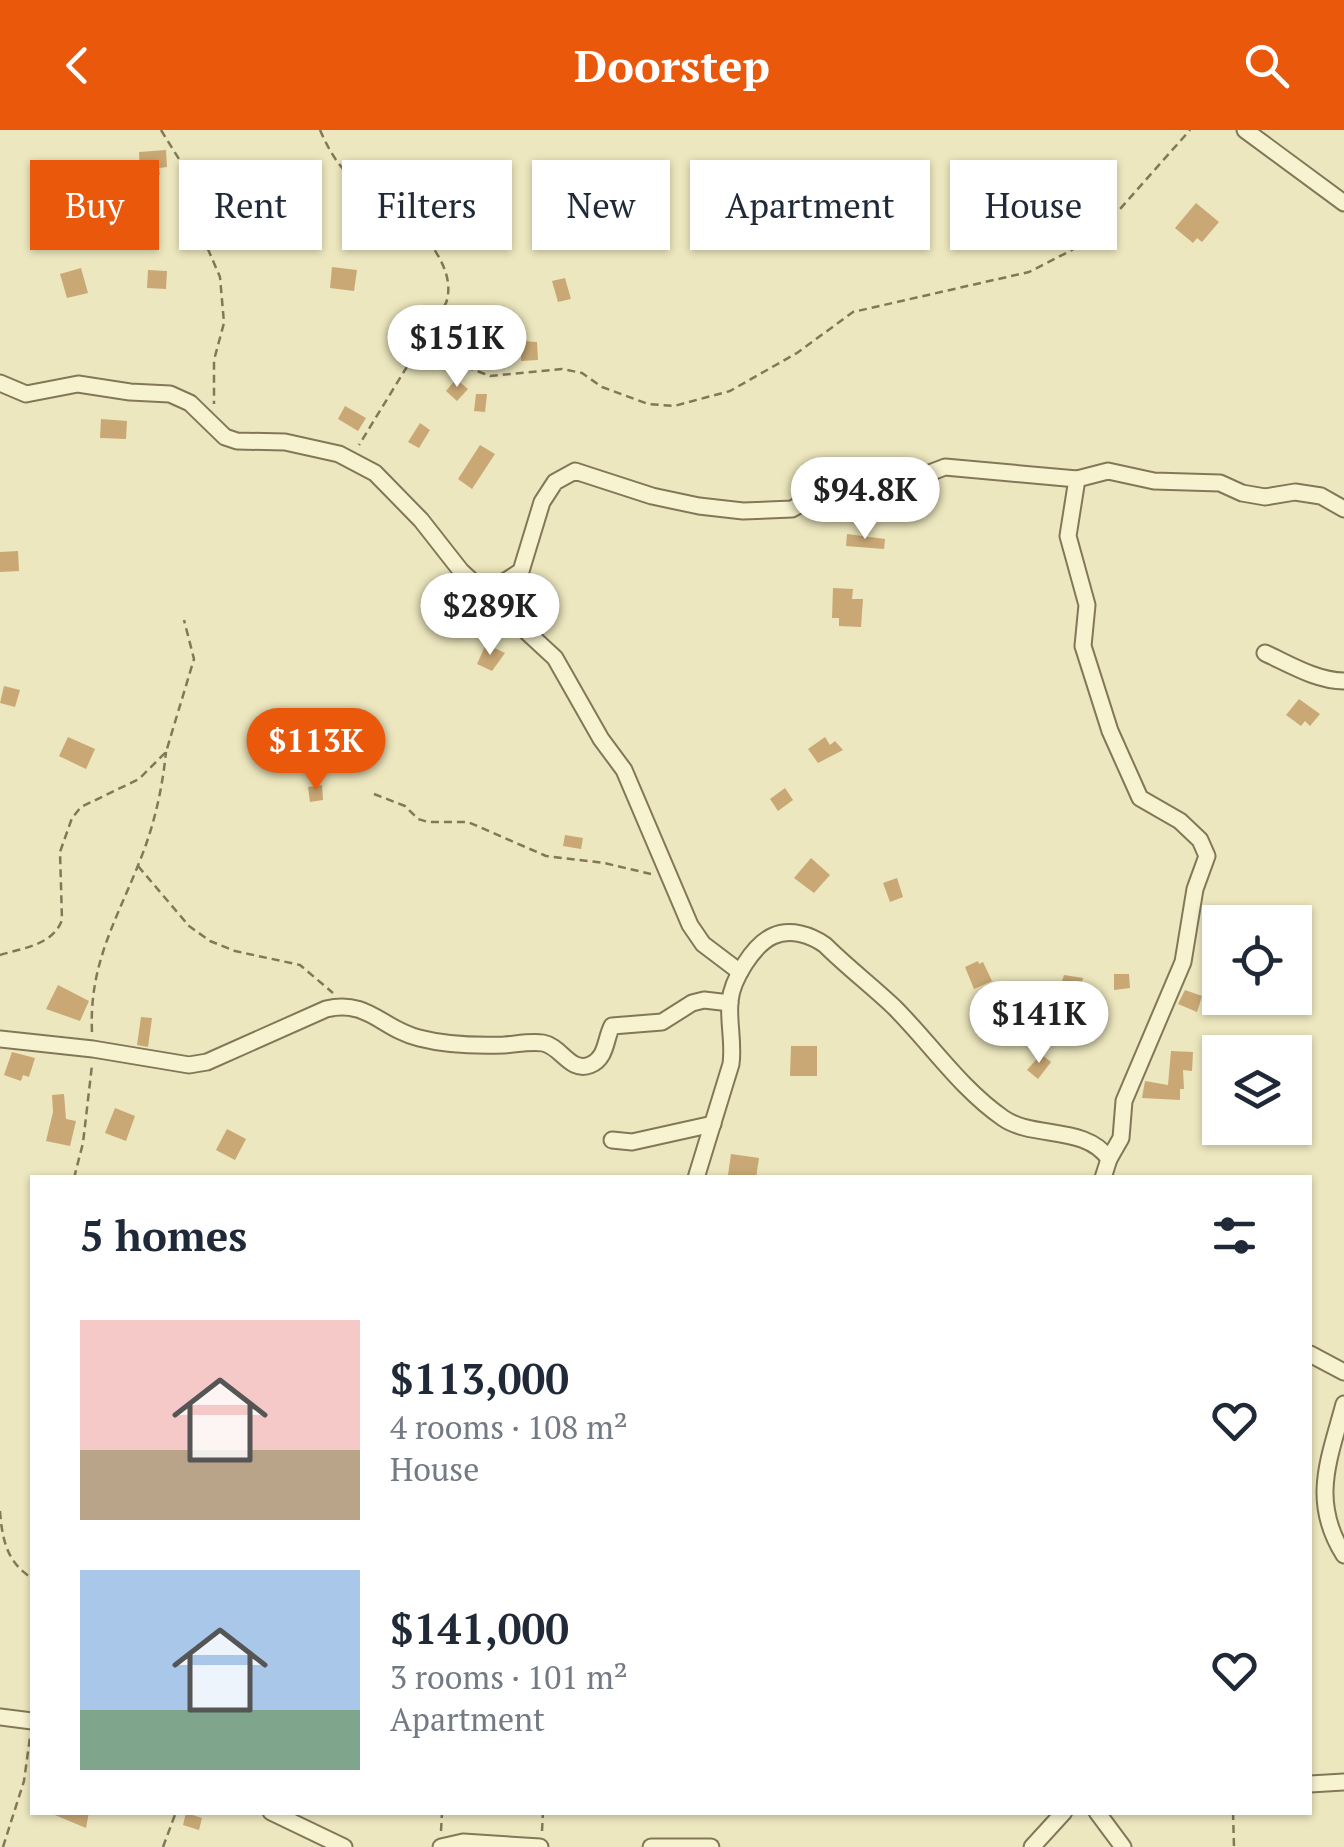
<!DOCTYPE html>
<meta charset="utf-8">
<style>
:root{--surface:#fff;--page:#f2f2f3;--text:#1f2937;--muted:#747a83;--accent:#ea580c}
body{margin:0;font-family:"PT Serif",serif;background:var(--page);color:var(--text);height:100vh;display:flex;flex-direction:column;font-size:38px;white-space:nowrap}
*{box-sizing:border-box;margin:0}
p{font-size:32px;color:var(--muted)}
.icon{flex:none;width:55px;height:55px;fill:none;stroke:currentColor;stroke-width:2;stroke-linecap:round;stroke-linejoin:round}
.map{position:relative;flex:1;overflow:hidden}
.sheet{position:absolute;left:30px;top:1045px;width:1282px;height:640px;display:flex;flex-direction:column;background:var(--surface);border-radius:0px;box-shadow:0 2px 8px #0004}
.sheet>*{flex:none}
.top-card{position:absolute;left:30px;top:30px;width:1285px;height:90px;display:flex;gap:20px}
.buttons{position:absolute;left:1202px;top:775px;display:grid;gap:20px}
.buttons a{display:grid;place-items:center;width:110px;height:110px;border-radius:0px;background:var(--surface);box-shadow:0 2px 8px #0004;font-size:50px}
.price{position:absolute;translate:-50% -85px;padding:0 22px;border-radius:35px;background:#fff;color:#222;font-size:32px;line-height:65px;filter:drop-shadow(0 2px 5px #0008)}
.price::after{content:'';position:absolute;left:50%;top:60px;width:30px;height:22px;margin-left:-15px;background:inherit;clip-path:polygon(0 0,100% 0,50% 100%)}
.price.active{background:var(--accent);color:#fff}
ul{padding:0;list-style:none}
li{display:flex;align-items:center;gap:30px;height:250px;padding:0 50px}
li span{display:grid;place-items:center;flex:none;width:280px;height:200px;border-radius:0px;color:#555}
li>.icon{margin-inline-start:auto}
span .icon{width:120px;height:120px;fill:#fffc;stroke-width:1}
li b{font-size:42px}
h2{display:flex;justify-content:space-between;align-items:center;height:120px;padding:0 50px;font-size:42px}
.chip{padding:0 35px;border-radius:0px;background:var(--surface);box-shadow:0 2px 8px #0004;font-size:35px;line-height:90px}
.chip.active{background:var(--accent);color:#fff}
header{display:flex;justify-content:space-between;align-items:center;height:130px;padding:0 50px;background:var(--accent);color:#fff;font-size:45px;font-weight:700}
.map>svg:first-child{display:block}
.building{fill:#c9a875}
.lines{fill:none;stroke-linecap:round;stroke-linejoin:round}
.street-casing{stroke:#837758;stroke-width:19}
.path{stroke:#837758;stroke-width:2.5;stroke-dasharray:8 5;stroke-linecap:butt}
.street{stroke:#f7f3d1;stroke-width:15}
</style>
<header><svg class="icon" aria-label="back" viewBox="0 0 24 24"><path d="M15 5l-7 7 7 7"/></svg>Doorstep<svg class="icon" aria-label="search" viewBox="0 0 24 24"><circle cx="10" cy="10" r="6"/><path d="M15 15l6 6"/></svg></header>
<div class="map">
<svg width="1344" height="1717" viewBox="0 0 1344 1717">
<rect width="100%" height="100%" fill="#ece7be"/>
<g class="building">
<polygon points="166,20 167,37 159,38 160,45 140,46 139,22"/>
<polygon points="1196,73 1219,92 1202,112 1197,108 1193,113 1175,98"/>
<polygon points="332,137 357,140 354,161 330,158"/>
<polygon points="81,138 88,163 67,168 60,144"/>
<polygon points="148,140 167,141 166,159 147,158"/>
<polygon points="565,148 571,169 558,172 552,151"/>
<polygon points="521,211 537,212 538,230 521,231"/>
<polygon points="456,249 468,259 457,271 446,261"/>
<polygon points="476,264 487,264 485,282 474,281"/>
<polygon points="345,276 366,288 358,301 338,289"/>
<polygon points="101,289 127,291 126,309 100,308"/>
<polygon points="420,293 430,300 419,318 408,312"/>
<polygon points="480,315 495,324 472,359 458,349"/>
<polygon points="847,404 885,409 884,419 846,416"/>
<polygon points="18,421 19,441 0,442 0,422"/>
<polygon points="833,458 853,459 852,469 863,469 861,497 839,496 839,488 832,488"/>
<polygon points="486,514 505,523 492,541 477,534"/>
<polygon points="4,556 20,560 15,577 0,573"/>
<polygon points="1299,569 1320,584 1310,596 1305,591 1301,596 1286,585"/>
<polygon points="68,607 95,619 86,639 59,626"/>
<polygon points="825,607 830,615 835,611 843,620 818,633 808,619"/>
<polygon points="322,655 323,670 310,672 308,657"/>
<polygon points="785,658 793,670 778,681 770,669"/>
<polygon points="565,705 583,708 581,719 563,716"/>
<polygon points="811,728 830,745 814,763 794,748"/>
<polygon points="897,748 903,767 890,772 883,753"/>
<polygon points="978,831 979,834 983,832 992,851 974,859 965,837"/>
<polygon points="1206,840 1220,842 1220,858 1206,854"/>
<polygon points="1114,844 1129,844 1130,858 1114,860"/>
<polygon points="1064,845 1083,848 1080,862 1058,862"/>
<polygon points="58,855 89,871 80,891 46,879"/>
<polygon points="1185,860 1202,866 1197,882 1178,874"/>
<polygon points="141,887 152,888 148,917 137,915"/>
<polygon points="791,916 817,916 817,946 790,946"/>
<polygon points="1171,921 1193,922 1192,941 1183,940 1184,959 1180,959 1180,970 1142,968 1145,951 1168,955"/>
<polygon points="12,922 35,928 29,947 23,945 21,951 4,945"/>
<polygon points="1041,924 1051,932 1038,949 1027,940"/>
<polygon points="64,964 66,989 76,991 70,1016 46,1011 53,982 52,965"/>
<polygon points="115,978 135,986 126,1011 105,1003"/>
<polygon points="227,999 246,1009 235,1030 216,1020"/>
<polygon points="731,1024 759,1028 756,1048 728,1045"/>
<polygon points="50,1682 89,1682 86,1698 50,1683"/>
<polygon points="186,1683 202,1688 199,1700 183,1695"/>
</g>
<g class="lines">
<defs>
<g id="street">
<polyline points="1245,0 1344,73"/>
<polyline points="0,253 26,264 78,254 130,262 170,264 190,273 225,307 237,311 285,312 339,324 375,343 421,390 461,441 555,528 601,609 624,640 690,795 703,814 740,842"/>
<polyline points="1077,349 1068,406 1087,475 1083,516 1110,601 1140,668 1180,691 1200,710 1207,726 1195,759 1183,832 1124,971 1121,1008 1109,1029"/>
<polyline points="487,463 521,441 542,372 555,352 575,341 652,366 699,376 743,381 792,379 835,354 849,350 906,352 945,337 1077,349 1108,341 1154,351 1220,353 1242,363 1265,367 1295,362 1321,366 1344,379"/>
<path d="M1265 523C1289 534 1317 551 1344 551"/>
<path d="M0 909 93 919 189 935 207 932 326 879C368 869 382 899 419 908 446 915 476 916 504 915 517 914 531 911 543 913 561 916 570 943 590 935 607 928 605 909 612 896L662 892 692 873 704 870 730 873"/>
<polyline points="612,1010 632,1012 713,994"/>
<path d="M696 1048 731 934C734 913 728 892 730 871 732 850 753 815 773 806 790 798 811 805 825 815 847 837 872 856 894 877 931 914 960 958 1003 988 1033 1009 1086 995 1109 1029L1103 1048"/>
<polyline points="1310,1224 1344,1242"/>
<path d="M1344 1274C1329 1330 1310 1371 1344 1425"/>
<polyline points="0,1587 32,1591"/>
<polyline points="1310,1654 1344,1652"/>
<polyline points="271,1682 344,1717"/>
<polyline points="1097,1682 1123,1717"/>
<polyline points="441,1717 463,1712 540,1717"/>
<polyline points="651,1717 711,1717"/>
<polyline points="1032,1717 1064,1682"/>
</g>
</defs>
<use href="#street" class="street-casing"/>
<g class="path">
<polyline points="161,0 187,42 203,76 207,117 220,147 224,193 214,230 214,274"/>
<path d="M320 0C327 16 336 33 349 45 361 56 376 61 388 71 415 94 459 135 446 173L359 315"/>
<polyline points="417,218 490,246 562,239 582,243 602,257 648,274 674,276 730,261 797,223 853,182 1029,142 1072,120 1120,79 1190,0"/>
<polyline points="374,664 405,676 418,689 428,692 468,692 546,726 604,733 651,744"/>
<polyline points="138,736 189,796 210,811 235,821 300,835 333,863"/>
<path d="M0 825C23 818 53 815 62 790L60 722 72 688 81 677 139 649 166 622 194 529 184 490"/>
<path d="M92 902C89 835 115 793 139 733 154 696 162 661 166 622"/>
<polyline points="74,1048 83,1013 92,935"/>
<path d="M0 1381C2 1409 7 1433 32 1448"/>
<polyline points="1233,1682 1234,1717"/>
<polyline points="441,1701 442,1682"/>
<polyline points="542,1701 543,1682"/>
<polyline points="3,1717 24,1651 30,1607"/>
<polyline points="163,1717 176,1682"/>
</g>
<use href="#street" class="street"/>
</g>
</svg>
<div class="buttons">
<a><svg class="icon" aria-label="locate" viewBox="0 0 24 24"><circle cx="12" cy="12" r="6"/><path d="M12 2v4M12 18v4M2 12h4M18 12h4"/></svg></a>
<a><svg class="icon" aria-label="layers" viewBox="0 0 24 24"><path d="M12 4l9 5-9 5-9-5zM3 14l9 5 9-5"/></svg></a>
</div>
<b class="price" style="left:457px;top:260px">$151K</b>
<b class="price" style="left:865px;top:412px">$94.8K</b>
<b class="price" style="left:490px;top:528px">$289K</b>
<b class="price active" style="left:316px;top:663px">$113K</b>
<b class="price" style="left:1039px;top:936px">$141K</b>
<div class="top-card">
<a class="chip active">Buy</a>
<a class="chip">Rent</a>
<a class="chip">Filters</a>
<a class="chip">New</a>
<a class="chip">Apartment</a>
<a class="chip">House</a>
</div>
<section class="sheet">
<h2>5 homes<svg class="icon" aria-label="filters" viewBox="0 0 24 24"><path d="M4 7h16M4 17h16"/><circle cx="9" cy="7" r="2"/><circle cx="15" cy="17" r="2"/></svg></h2>
<ul>
<li><span style="background:linear-gradient(#f6c9c9 65%,#b9a48a 0)"><svg class="icon" aria-label="home" viewBox="0 0 24 24"><path d="M3 11l9-7 9 7M6 9v11h12V9"/></svg></span><div><b>$113,000</b><p>4 rooms · 108 m²</p><p>House</p></div><svg class="icon" aria-label="heart" viewBox="0 0 24 24"><path d="M12 20l-8-8c-3-5 5-10 8-4 3-6 11-1 8 4z"/></svg></li>
<li><span style="background:linear-gradient(#a9c7e8 70%,#7fa58c 0)"><svg class="icon" aria-label="home" viewBox="0 0 24 24"><path d="M3 11l9-7 9 7M6 9v11h12V9"/></svg></span><div><b>$141,000</b><p>3 rooms · 101 m²</p><p>Apartment</p></div><svg class="icon" aria-label="heart" viewBox="0 0 24 24"><path d="M12 20l-8-8c-3-5 5-10 8-4 3-6 11-1 8 4z"/></svg></li>
</ul>
</section>
</div>
